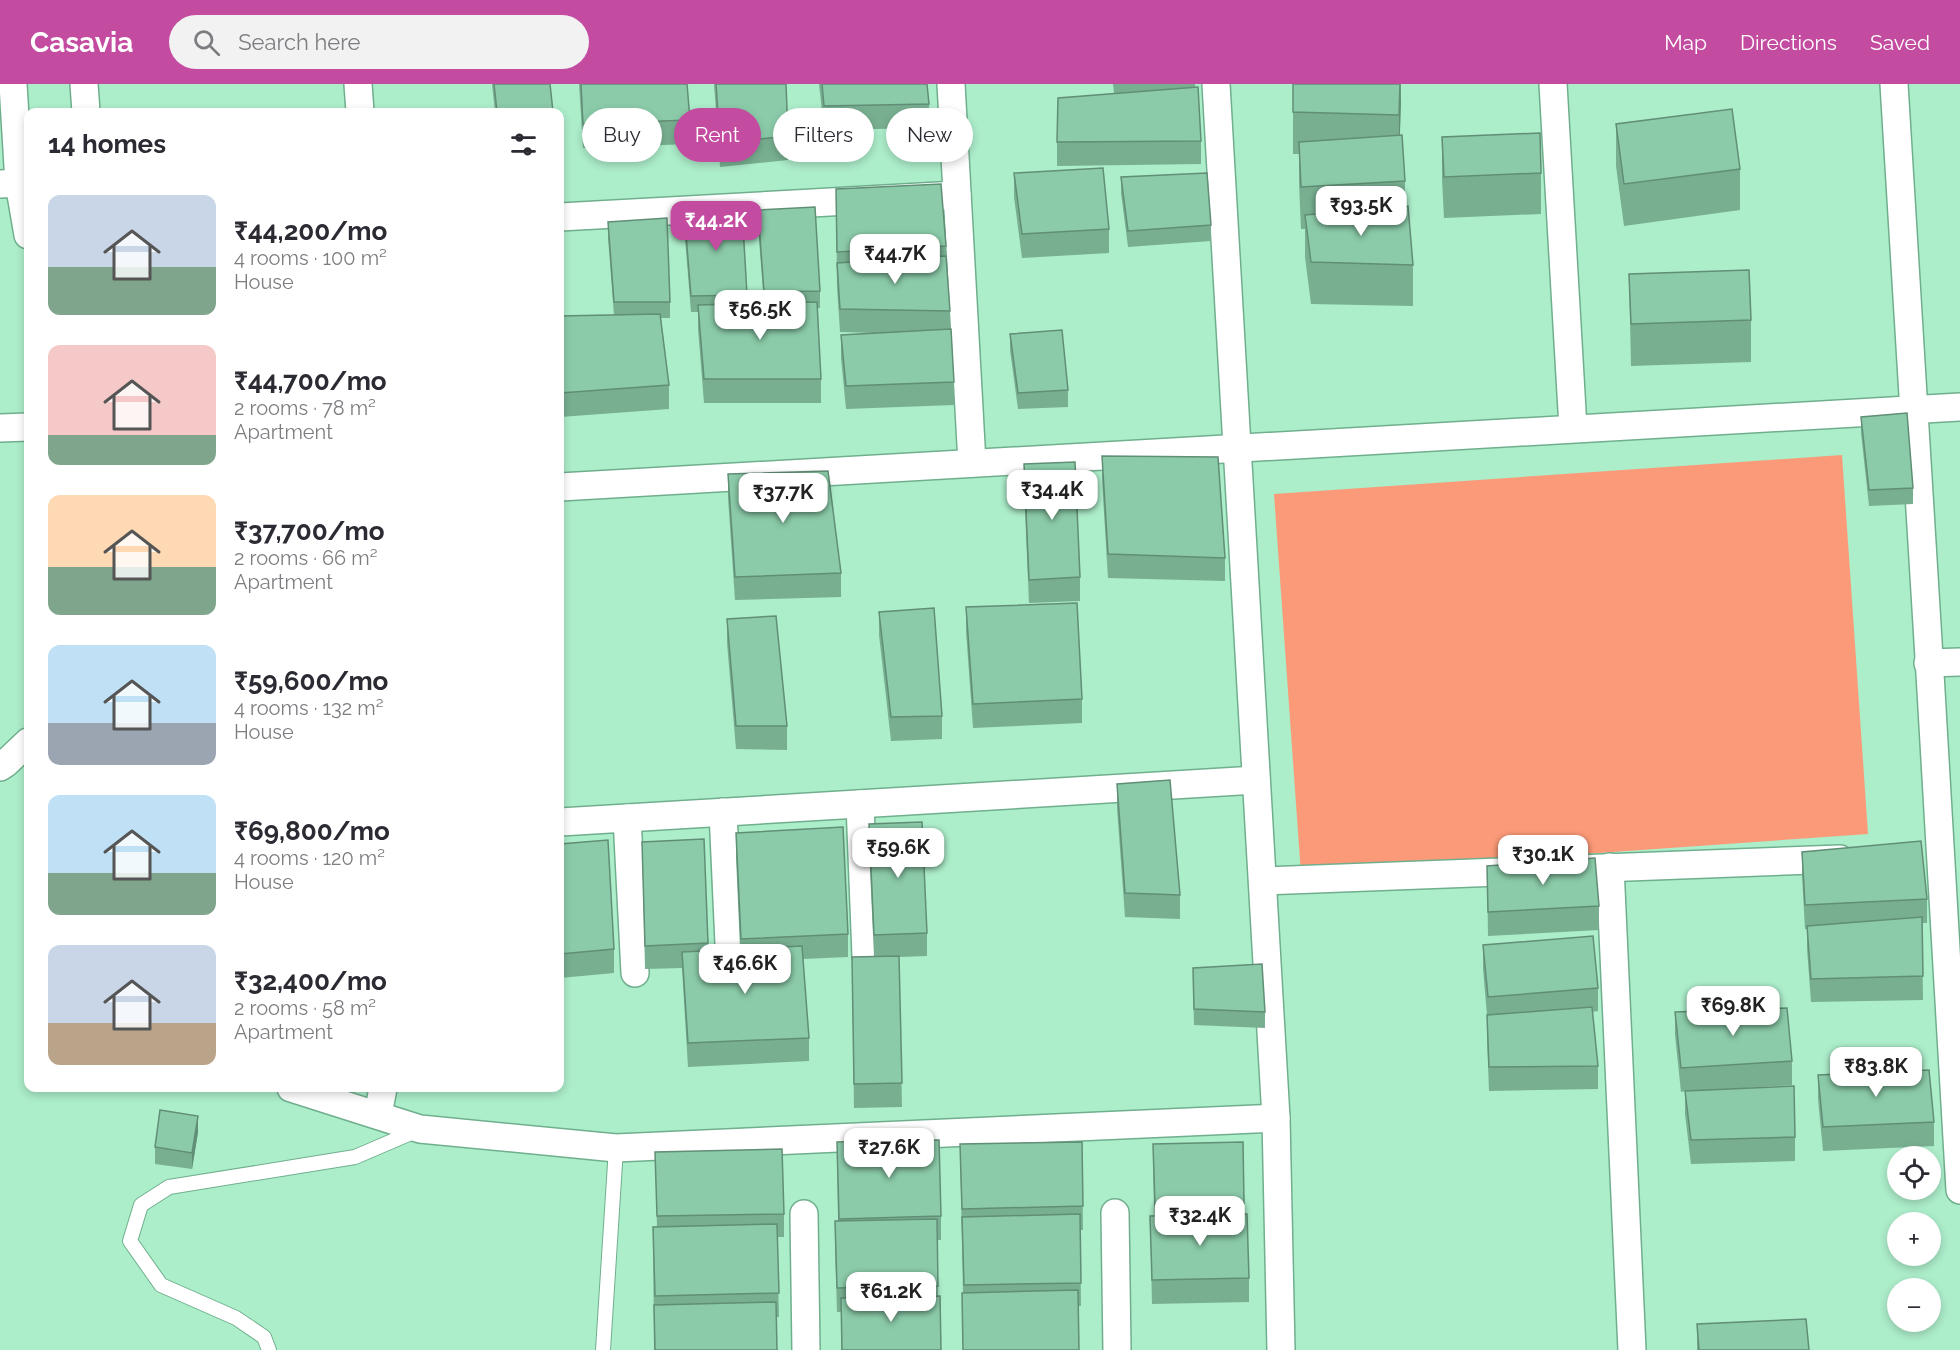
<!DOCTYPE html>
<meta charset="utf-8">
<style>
:root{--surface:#fff;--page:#f2f2f3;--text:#2b2b33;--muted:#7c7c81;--accent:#c34ba0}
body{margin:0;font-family:Raleway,sans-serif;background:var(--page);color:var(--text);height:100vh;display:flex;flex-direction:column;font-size:22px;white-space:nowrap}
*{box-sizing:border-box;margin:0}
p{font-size:20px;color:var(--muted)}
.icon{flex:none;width:33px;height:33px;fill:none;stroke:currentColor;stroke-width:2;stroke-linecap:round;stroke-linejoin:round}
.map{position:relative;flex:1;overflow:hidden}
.side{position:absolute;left:24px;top:24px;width:540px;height:984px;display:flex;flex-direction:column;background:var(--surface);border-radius:12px;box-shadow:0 3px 9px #0003}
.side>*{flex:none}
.top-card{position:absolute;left:582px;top:24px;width:570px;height:54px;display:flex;gap:12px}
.fabs{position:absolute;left:1887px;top:1062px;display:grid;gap:12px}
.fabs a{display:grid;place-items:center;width:54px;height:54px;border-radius:50%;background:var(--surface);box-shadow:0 3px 9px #0003;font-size:30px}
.price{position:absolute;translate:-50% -51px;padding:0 14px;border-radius:12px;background:#fff;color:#222;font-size:20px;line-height:39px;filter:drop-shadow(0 2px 3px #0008)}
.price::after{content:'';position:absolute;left:50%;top:36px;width:18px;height:14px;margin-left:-9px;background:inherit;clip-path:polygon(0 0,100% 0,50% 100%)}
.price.selected{background:var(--accent);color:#fff}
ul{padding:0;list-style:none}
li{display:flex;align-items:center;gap:18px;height:150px;padding:0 24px}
li span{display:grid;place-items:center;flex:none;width:168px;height:120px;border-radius:12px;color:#555}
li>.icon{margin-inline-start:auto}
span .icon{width:72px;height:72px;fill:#fffc;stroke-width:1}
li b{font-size:26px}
h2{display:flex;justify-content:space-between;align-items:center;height:72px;padding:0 24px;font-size:26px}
.chip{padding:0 21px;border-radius:27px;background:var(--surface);box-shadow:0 3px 9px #0003;font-size:21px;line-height:54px}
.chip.selected{background:var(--accent);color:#fff}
header{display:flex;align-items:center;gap:36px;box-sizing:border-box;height:84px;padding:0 30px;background:var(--accent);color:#fff}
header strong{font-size:28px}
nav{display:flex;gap:33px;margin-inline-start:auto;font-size:21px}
.search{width:420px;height:54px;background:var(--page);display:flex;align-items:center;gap:15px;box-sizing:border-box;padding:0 21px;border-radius:33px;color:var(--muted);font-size:22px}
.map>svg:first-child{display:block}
.green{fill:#fb9a78}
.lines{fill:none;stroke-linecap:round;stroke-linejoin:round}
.lane-casing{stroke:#70af8e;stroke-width:16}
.street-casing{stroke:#70af8e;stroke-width:30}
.lane{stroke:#fff;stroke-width:14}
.street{stroke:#fff;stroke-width:27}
.wall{fill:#78af91}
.shaded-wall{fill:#618e76}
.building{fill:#8bcba9;stroke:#618e76;stroke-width:1.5}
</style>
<header>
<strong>Casavia</strong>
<div class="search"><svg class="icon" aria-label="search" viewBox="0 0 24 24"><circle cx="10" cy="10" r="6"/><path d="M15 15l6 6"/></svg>Search here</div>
<nav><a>Map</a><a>Directions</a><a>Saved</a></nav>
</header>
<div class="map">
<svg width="1960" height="1266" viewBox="0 0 1960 1266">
<rect width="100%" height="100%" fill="#acedca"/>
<polygon class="green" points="1842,371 1868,750 1301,790 1274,410"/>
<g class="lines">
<defs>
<g id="lane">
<polyline points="269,1266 264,1253 236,1234 161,1201 130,1157 141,1121 169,1103 355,1073 418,1046"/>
<polyline points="603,1266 616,1064"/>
</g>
<g id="street">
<polyline points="13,0 19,99"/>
<polyline points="84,0 86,28"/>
<polyline points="358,0 360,28"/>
<polyline points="951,0 972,379"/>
<polyline points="1216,0 1276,1034 1281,1266"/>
<polyline points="1553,0 1573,344"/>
<path d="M1894 0C1916 369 1940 737 1960 1106"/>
<polyline points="0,100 19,99 28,151"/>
<polyline points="560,133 957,111"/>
<polyline points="0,344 28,343"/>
<polyline points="560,403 1960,323"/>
<polyline points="1928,579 1960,578"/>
<polyline points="0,683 6,679 28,658"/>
<polyline points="860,720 866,872"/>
<polyline points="723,728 730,882"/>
<polyline points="627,734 635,889"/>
<polyline points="560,738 1256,696"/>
<polyline points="1610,783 1632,1266"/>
<polyline points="1263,797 1840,775"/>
<polyline points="291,1004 420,1045 616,1064 1276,1034"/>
<polyline points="378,1031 383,1004"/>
<polyline points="1115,1129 1117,1266"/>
<polyline points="804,1130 806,1266"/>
</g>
</defs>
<use href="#lane" class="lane-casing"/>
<use href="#street" class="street-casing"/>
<use href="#lane" class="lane"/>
<use href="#street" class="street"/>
</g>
<g class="wall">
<polygon points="492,0 550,0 553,28 495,28"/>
<polygon points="579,0 687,0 690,36 690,60 583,64"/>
<polygon points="714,0 786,0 788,76 720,83"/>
<polygon points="819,0 927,0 929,20 929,44 824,46"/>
<polygon points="1113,0 1195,0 1201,57 1201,80 1057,82 1057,58 1114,9"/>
<polygon points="1401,0 1400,52 1405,97 1405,122 1413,181 1413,222 1311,220 1305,173 1305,145 1301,145 1299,99 1299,70 1293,70 1293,28"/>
<polygon points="1616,40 1740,85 1740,126 1624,142 1616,82"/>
<polygon points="1442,53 1541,89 1541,130 1444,134 1442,95"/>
<polygon points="1014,89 1109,145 1109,169 1022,174 1014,113"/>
<polygon points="1121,93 1211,141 1211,157 1128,163 1121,109"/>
<polygon points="836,105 946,162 946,179 950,227 950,246 954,298 954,321 846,325 841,274 841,251 874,249 840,248 837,203"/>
<polygon points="684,126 747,211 747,220 764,219 758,143 758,126 820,207 820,224 817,224 821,295 821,319 704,319 698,245 698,228 691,228 684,142"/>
<polygon points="608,138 670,218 670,234 661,234 669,301 669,325 560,333 560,232 614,231 608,154"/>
<polygon points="1629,190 1751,236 1751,278 1631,282"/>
<polygon points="1010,250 1068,306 1068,323 1018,325 1010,266"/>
<polygon points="1861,333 1913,404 1913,420 1869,422 1861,349"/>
<polygon points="1102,372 1225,474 1225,497 1108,494 1102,396"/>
<polygon points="1024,380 1080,493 1080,517 1029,519 1024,403"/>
<polygon points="728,390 841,489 841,513 735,516 728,414"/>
<polygon points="966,523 1082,615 1082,639 973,644 966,547"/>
<polygon points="879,528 942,632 942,655 891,657 879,551"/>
<polygon points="727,535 787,642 787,666 736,665 727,559"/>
<polygon points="1117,700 1180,811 1180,835 1125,833 1117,724"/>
<polygon points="869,740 927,849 927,872 899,873 902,1023 854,1024 852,873 874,873 869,764"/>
<polygon points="736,749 848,850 848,873 803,875 809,954 809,977 688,983 682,884 645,885 642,758 704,755 708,867 740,865 736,773"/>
<polygon points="560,760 614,865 614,889 560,894"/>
<polygon points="1802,768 1927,815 1927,839 1922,839 1923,916 1811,918 1807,865 1807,845 1805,845 1802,791"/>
<polygon points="1487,782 1599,822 1599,846 1488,852"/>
<polygon points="1483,861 1598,904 1598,927 1592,928 1598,982 1598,1005 1489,1007 1487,954 1487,931 1483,885"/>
<polygon points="1193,900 1265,928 1265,944 1194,941"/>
<polygon points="1675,928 1792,977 1792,1001 1731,1005 1795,1053 1795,1077 1691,1080 1685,1030 1685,1007 1681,1008 1675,951"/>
<polygon points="1818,991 1934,1038 1934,1062 1823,1067 1818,1015"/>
<polygon points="198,1048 192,1085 155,1080 155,1063"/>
<polygon points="837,1058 941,1132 941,1156 937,1156 938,1212 941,1266 841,1266 841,1228 837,1228 835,1161 835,1137 838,1137"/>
<polygon points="1082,1058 1083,1146 1080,1146 1081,1222 1078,1222 1079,1266 963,1266 962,1209 963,1209 960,1060"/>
<polygon points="1243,1058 1244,1130 1249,1194 1249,1218 1152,1220 1150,1132 1154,1132 1153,1060"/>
<polygon points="655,1068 784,1130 784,1153 777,1153 779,1233 776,1233 777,1266 654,1266 653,1143 657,1143"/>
<polygon points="1697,1240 1809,1266 1697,1266"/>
</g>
<g class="shaded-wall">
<polygon points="1400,0 1401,18 1399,73 1399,31"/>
<polygon points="198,1032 198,1048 192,1085 192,1069"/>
</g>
<g class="building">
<polygon points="494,0 550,0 553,28 497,28"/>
<polygon points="581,0 687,0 690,36 583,40"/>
<polygon points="716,0 786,0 788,52 720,59"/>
<polygon points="822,0 927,0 929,20 824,22"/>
<polygon points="1293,0 1400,0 1399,31 1293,28"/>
<polygon points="1198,3 1201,57 1057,58 1058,14"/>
<polygon points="1732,25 1740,85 1624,100 1616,40"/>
<polygon points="1540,49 1541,89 1444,93 1442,53"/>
<polygon points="1402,51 1405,97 1301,103 1299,58"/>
<polygon points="1103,84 1109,145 1022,150 1014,89"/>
<polygon points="1207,89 1211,141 1128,147 1121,93"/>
<polygon points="941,100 946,162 837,168 836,105"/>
<polygon points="1408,122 1413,181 1311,178 1305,131"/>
<polygon points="815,123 820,207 764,208 758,126"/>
<polygon points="742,124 747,211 691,212 684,126"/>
<polygon points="667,134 670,218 614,218 608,138"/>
<polygon points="946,172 950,227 840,225 837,179"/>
<polygon points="1749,186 1751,236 1631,240 1629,190"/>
<polygon points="817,218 821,295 704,295 698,221"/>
<polygon points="660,230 669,301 560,309 560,232"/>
<polygon points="951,245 954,298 846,302 841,251"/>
<polygon points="1062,246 1068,306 1018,309 1010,250"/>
<polygon points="1907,329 1913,404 1869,406 1861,333"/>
<polygon points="1102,372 1218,373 1225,474 1108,470"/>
<polygon points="1075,378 1080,493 1029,496 1024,380"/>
<polygon points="828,387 841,489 735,493 728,390"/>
<polygon points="1077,519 1082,615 973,620 966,523"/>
<polygon points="934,524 942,632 891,633 879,528"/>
<polygon points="776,532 787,642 736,642 727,535"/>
<polygon points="1170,696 1180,811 1125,809 1117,700"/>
<polygon points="922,738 927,849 874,851 869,740"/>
<polygon points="843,743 848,850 741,855 736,749"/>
<polygon points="704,755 708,859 645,862 642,758"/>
<polygon points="608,756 614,865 560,870 560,760"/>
<polygon points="1921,757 1927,815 1805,821 1802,768"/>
<polygon points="1595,774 1599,822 1488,828 1487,782"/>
<polygon points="1922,833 1923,892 1811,895 1807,842"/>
<polygon points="1593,852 1598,904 1488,913 1483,861"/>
<polygon points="802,862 809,954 688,959 682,868"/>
<polygon points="899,872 902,999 854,1000 852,873"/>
<polygon points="1262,880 1265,928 1194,925 1193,884"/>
<polygon points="1592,923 1598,982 1489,983 1487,931"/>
<polygon points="1787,924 1792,977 1681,984 1675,928"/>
<polygon points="1929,986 1934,1038 1823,1043 1818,991"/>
<polygon points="1794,1002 1795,1053 1691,1056 1685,1007"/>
<polygon points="160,1026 198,1032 192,1069 155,1063"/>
<polygon points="939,1056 941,1132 839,1135 837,1058"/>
<polygon points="1082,1058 1083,1122 962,1125 960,1060"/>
<polygon points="1243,1058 1244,1119 1155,1122 1153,1060"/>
<polygon points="782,1065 784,1130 657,1132 655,1068"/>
<polygon points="1080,1130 1081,1199 964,1201 962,1133"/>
<polygon points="1247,1130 1249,1194 1152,1196 1150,1132"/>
<polygon points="937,1135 938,1202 837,1204 835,1137"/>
<polygon points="777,1140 779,1209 655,1212 653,1143"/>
<polygon points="1078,1206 1079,1266 963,1266 962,1209"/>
<polygon points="940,1212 941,1266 842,1266 841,1214"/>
<polygon points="776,1218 777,1266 655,1266 654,1221"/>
<polygon points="1806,1235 1809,1266 1699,1266 1697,1240"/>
</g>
</svg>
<div class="fabs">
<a><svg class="icon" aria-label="locate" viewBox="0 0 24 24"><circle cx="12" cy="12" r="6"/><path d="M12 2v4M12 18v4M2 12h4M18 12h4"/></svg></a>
<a>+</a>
<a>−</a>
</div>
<b class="price" style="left:1361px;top:153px">₹93.5K</b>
<b class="price selected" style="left:716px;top:168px">₹44.2K</b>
<b class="price" style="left:895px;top:201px">₹44.7K</b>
<b class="price" style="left:760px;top:257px">₹56.5K</b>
<b class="price" style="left:1052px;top:437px">₹34.4K</b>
<b class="price" style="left:783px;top:440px">₹37.7K</b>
<b class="price" style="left:898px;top:795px">₹59.6K</b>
<b class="price" style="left:1543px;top:802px">₹30.1K</b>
<b class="price" style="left:745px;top:911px">₹46.6K</b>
<b class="price" style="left:1733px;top:953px">₹69.8K</b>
<b class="price" style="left:1876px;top:1014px">₹83.8K</b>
<b class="price" style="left:889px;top:1095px">₹27.6K</b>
<b class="price" style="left:1200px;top:1163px">₹32.4K</b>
<b class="price" style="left:891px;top:1239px">₹61.2K</b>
<div class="top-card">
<a class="chip">Buy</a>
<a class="chip selected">Rent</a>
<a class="chip">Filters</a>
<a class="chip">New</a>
</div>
<section class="side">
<h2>14 homes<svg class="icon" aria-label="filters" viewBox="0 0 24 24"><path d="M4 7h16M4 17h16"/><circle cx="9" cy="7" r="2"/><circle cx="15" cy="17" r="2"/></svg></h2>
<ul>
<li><span style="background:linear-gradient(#c9d6e8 60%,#7fa58c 0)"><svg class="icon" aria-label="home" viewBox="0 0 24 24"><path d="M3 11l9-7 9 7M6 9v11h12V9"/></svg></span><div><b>₹44,200/mo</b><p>4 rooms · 100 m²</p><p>House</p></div></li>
<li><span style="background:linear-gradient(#f6c9c9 75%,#7fa58c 0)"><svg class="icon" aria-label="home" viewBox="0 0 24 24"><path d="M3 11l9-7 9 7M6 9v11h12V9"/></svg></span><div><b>₹44,700/mo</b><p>2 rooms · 78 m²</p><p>Apartment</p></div></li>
<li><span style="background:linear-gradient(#ffd9b3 60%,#7fa58c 0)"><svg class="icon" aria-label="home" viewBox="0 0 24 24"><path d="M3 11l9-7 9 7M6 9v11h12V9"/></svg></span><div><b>₹37,700/mo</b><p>2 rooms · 66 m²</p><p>Apartment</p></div></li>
<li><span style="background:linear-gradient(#bfe0f5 65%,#9aa5b1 0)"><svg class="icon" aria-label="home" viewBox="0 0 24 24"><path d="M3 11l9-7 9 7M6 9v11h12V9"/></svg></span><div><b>₹59,600/mo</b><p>4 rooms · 132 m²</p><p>House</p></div></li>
<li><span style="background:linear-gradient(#bfe0f5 65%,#7fa58c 0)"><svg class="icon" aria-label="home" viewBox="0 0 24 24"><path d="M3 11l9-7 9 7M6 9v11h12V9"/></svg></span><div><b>₹69,800/mo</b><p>4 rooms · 120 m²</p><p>House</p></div></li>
<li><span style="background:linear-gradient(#c9d6e8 65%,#b9a48a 0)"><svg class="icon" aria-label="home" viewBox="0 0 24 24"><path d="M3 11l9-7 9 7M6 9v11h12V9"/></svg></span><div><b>₹32,400/mo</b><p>2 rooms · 58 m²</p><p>Apartment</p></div></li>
</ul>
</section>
</div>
